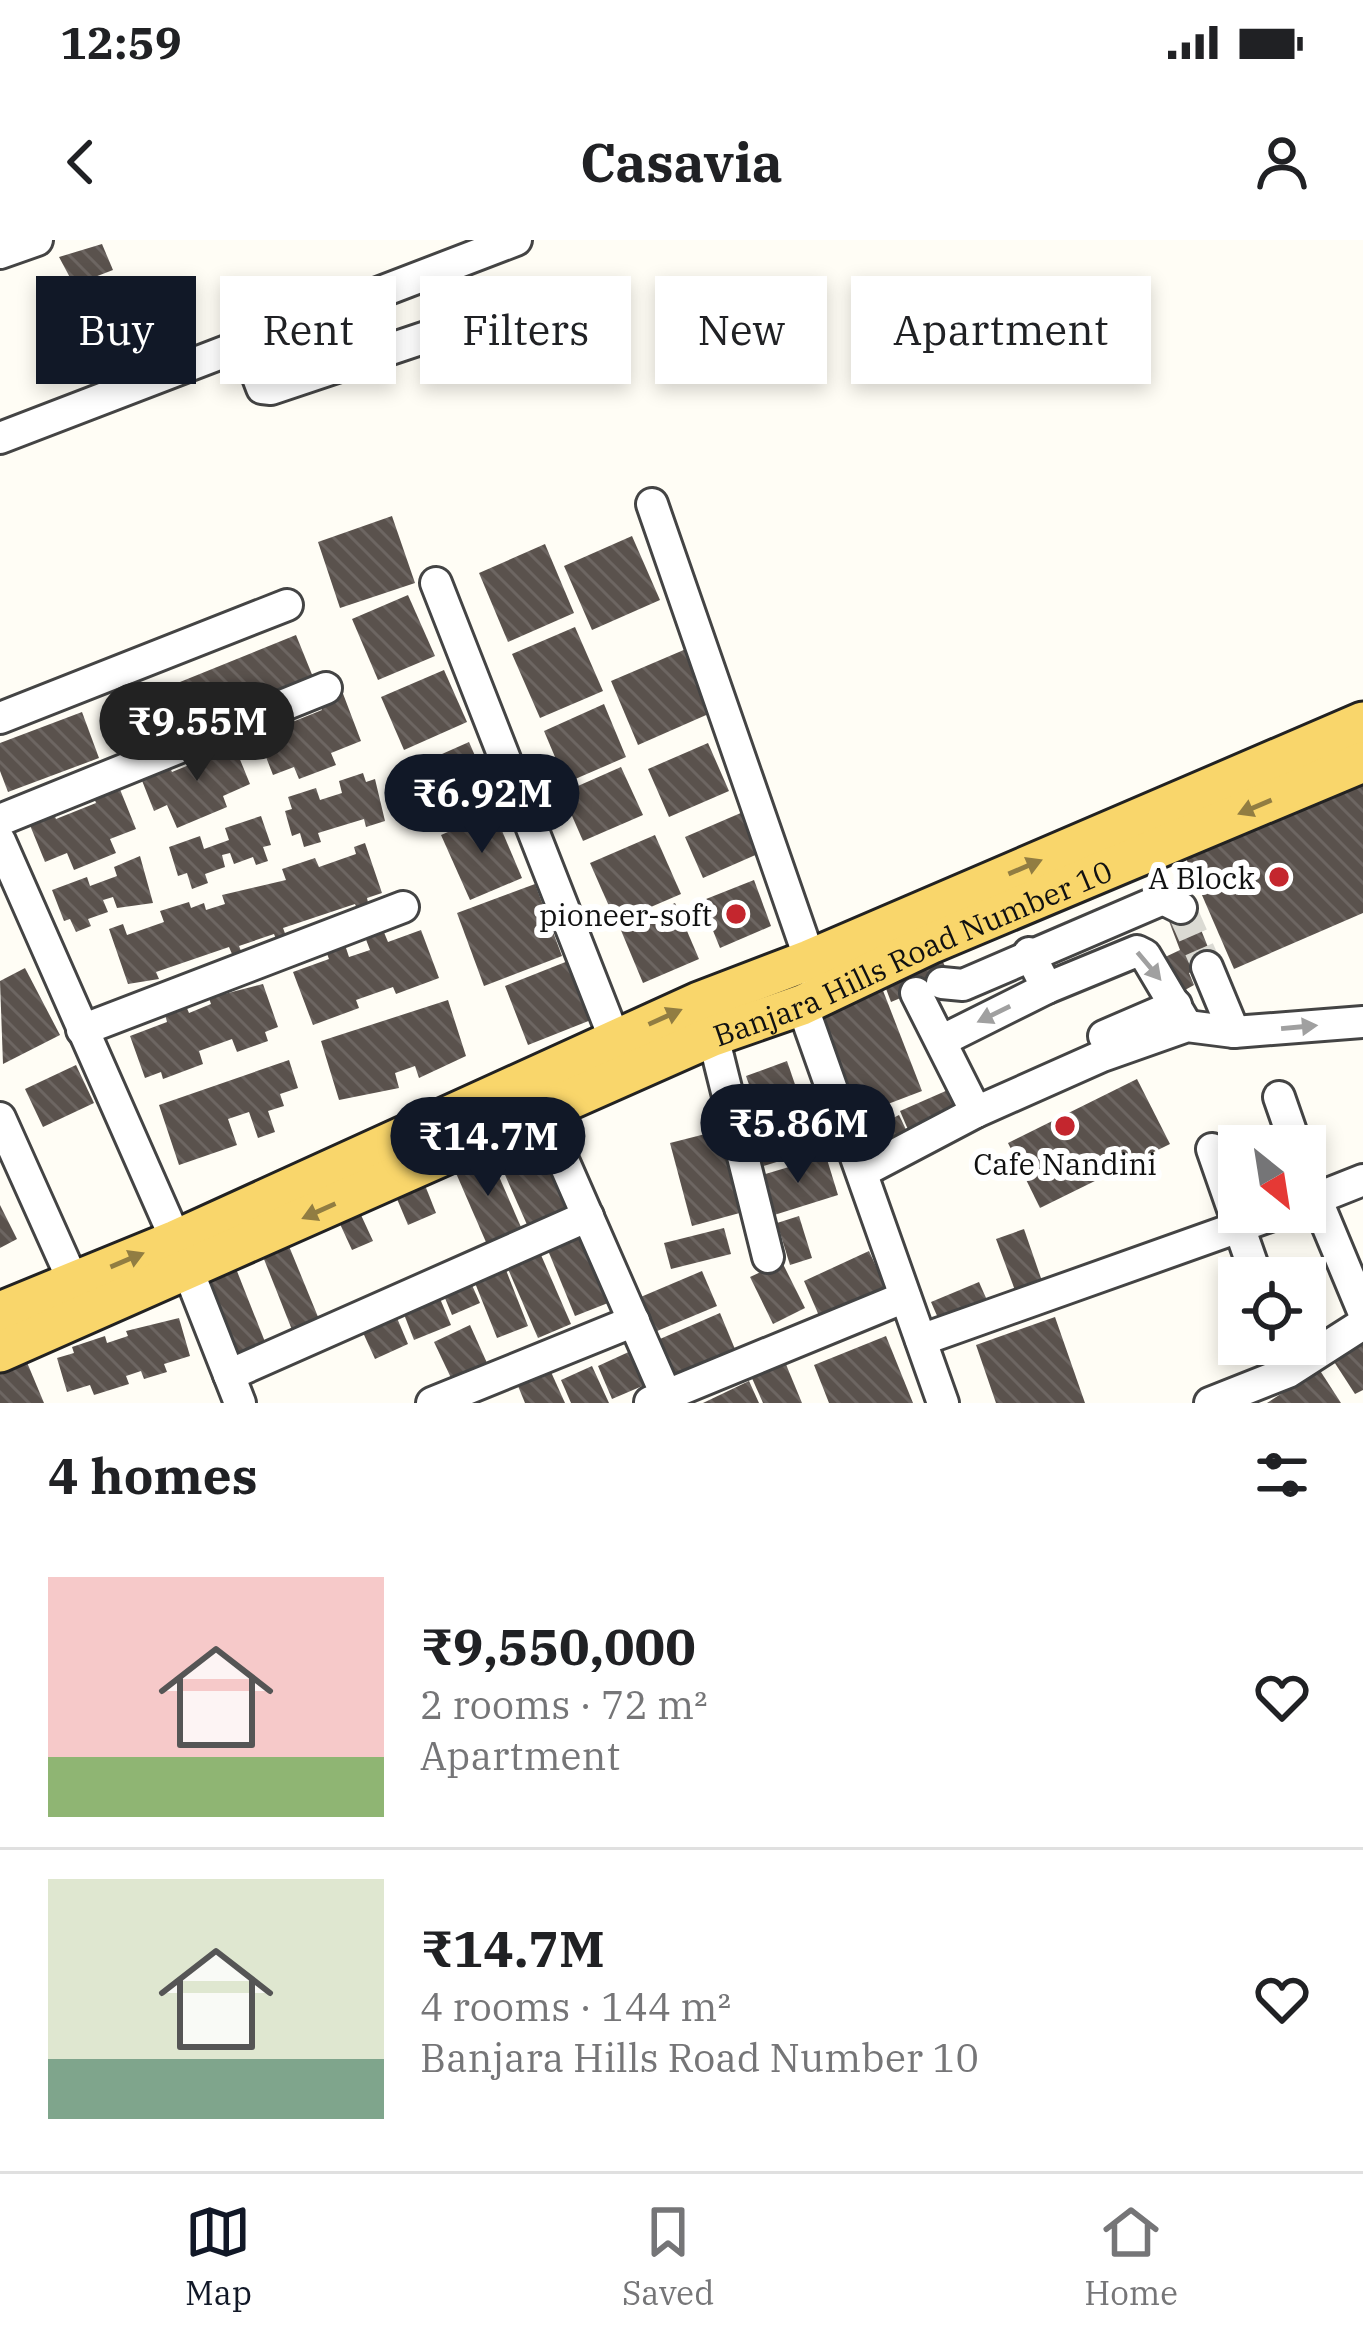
<!DOCTYPE html>
<meta charset="utf-8">
<style>
:root{--surface:#fff;--page:#f6f6f6;--text:#202124;--muted:#757577;--line:#e0e0e0;--accent:#111827}
body{margin:0;font-family:"IBM Plex Serif",serif;background:var(--page);color:var(--text);height:100vh;display:flex;flex-direction:column;font-size:45px;white-space:nowrap}
*{box-sizing:border-box;margin:0}
p{font-size:39px;color:var(--muted)}
.icon{flex:none;width:66px;height:66px;fill:none;stroke:currentColor;stroke-width:2;stroke-linecap:round;stroke-linejoin:round}
.map{position:relative;height:1163px;overflow:hidden}
.side{display:flex;flex-direction:column;background:var(--surface);flex:1}
.side>*{flex:none}
.guide{position:absolute;left:36px;top:36px;width:1293px;height:108px;display:flex;gap:24px}
.needle{width:78px;rotate:150deg}
.controls{position:absolute;left:1218px;top:885px;display:grid;gap:24px}
.controls a{display:grid;place-items:center;width:108px;height:108px;border-radius:0px;background:var(--surface);box-shadow:0 6px 18px #0003;font-size:60px}
.price{position:absolute;translate:-50% -102px;padding:0 27px;border-radius:42px;background:var(--accent);color:#fff;font-size:39px;line-height:78px;filter:drop-shadow(0 3px 6px #0008)}
.price::after{content:'';position:absolute;left:50%;top:72px;width:36px;height:27px;margin-left:-18px;background:inherit;clip-path:polygon(0 0,100% 0,50% 100%)}
.price.active{background:#222;color:#fff}
ul{padding:0;list-style:none}
li{display:flex;align-items:center;gap:36px;height:300px;padding:0 48px}
li+li{border-top:3px solid var(--line)}
li span{display:grid;place-items:center;flex:none;width:336px;height:240px;border-radius:0px;color:#555}
li>.icon{margin-inline-start:auto}
span .icon{width:144px;height:144px;fill:#fffc;stroke-width:1}
li b{font-size:51px}
h2{display:flex;justify-content:space-between;align-items:center;height:144px;padding:0 48px;font-size:51px}
.pill{padding:0 42px;border-radius:0px;background:var(--surface);box-shadow:0 6px 18px #0003;font-size:42px;line-height:108px}
.pill.active{background:var(--accent);color:#fff}
.status{display:flex;justify-content:space-between;align-items:center;height:84px;padding:0 60px;background:var(--surface);direction:ltr}
.status svg{height:33px;fill:currentColor}
header{display:flex;justify-content:space-between;align-items:center;height:156px;padding:0 48px;background:var(--surface);font-size:54px;font-weight:700}
.dock{display:flex;justify-content:space-around;align-items:center;height:168px;border-top:3px solid var(--line);background:var(--surface);font-size:33px;color:var(--muted)}
.dock a{display:grid;justify-items:center;gap:6px}
.dock .active{color:var(--accent)}
.map>svg:first-child{display:block}
.building{fill:url(#building-back-hatch)}
.lines{fill:none;stroke-linecap:round;stroke-linejoin:round}
.minor-tunnel{stroke:#dbdad3;stroke-width:30;stroke-dasharray:30 15;stroke-linecap:butt}
.minor-casing{stroke:#444;stroke-width:36}
.major-casing{stroke:#222;stroke-width:45}
.minor{stroke:#fff;stroke-width:30}
.major{stroke:#f9d66b;stroke-width:39}
.oneway{fill:#917d42}
.oneway2{fill:#a0a0a0}
.poi-dot{fill:#c4262e;stroke:#fff;stroke-width:4.5}
.labels{text-anchor:middle;dominant-baseline:central;stroke-width:12;stroke-linejoin:round;paint-order:stroke}
.poi-label{font-size:30px;fill:#111;stroke:#fff;text-anchor:end}
.street-label{font-size:30px;fill:#111;stroke:#fff}
</style>
<div class="status"><b>12:59</b><svg viewBox="0 0 49 12"><path d="M0 12V9h3v3zM5 12V6h3v6zM10 12V3h3v9zM15 12V0h3v12zM26 1h20v11H26zM47 4h2v5h-2z"/></svg></div>
<header><svg class="icon" aria-label="back" viewBox="0 0 24 24"><path d="M15 5l-7 7 7 7"/></svg>Casavia<svg class="icon" aria-label="person" viewBox="0 0 24 24"><circle cx="12" cy="8" r="4"/><path d="M4 21q1-7 8-7t8 7"/></svg></header>
<div class="map">
<svg width="1363" height="1163" viewBox="0 0 1363 1163">
<defs>
<pattern id="building-back-hatch" width="6" height="6" patternUnits="userSpaceOnUse" patternTransform="scale(3)"><rect width="6" height="6" fill="#5a524d"/><path d="M-1 5l2 2M0 0l6 6M5-1l2 2" fill="none" stroke="#6d6662"/></pattern>
</defs>
<rect width="100%" height="100%" fill="#fffdf5"/>
<g class="building">
<polygon points="102,4 113,30 74,45 59,17"/>
<polygon points="392,276 415,343 340,368 318,302"/>
<polygon points="632,296 660,360 592,390 564,326"/>
<polygon points="545,304 574,373 508,402 479,333"/>
<polygon points="408,355 435,416 378,440 352,379"/>
<polygon points="575,387 603,451 540,478 512,414"/>
<polygon points="296,395 313,437 149,503 133,461"/>
<polygon points="686,409 713,472 638,505 611,441"/>
<polygon points="444,430 467,482 404,510 381,457"/>
<polygon points="342,451 361,501 331,513 336,525 299,539 294,527 273,535 254,486 281,475 285,485 322,470 318,461"/>
<polygon points="604,464 626,517 566,543 544,491"/>
<polygon points="82,472 99,518 8,552 0,531 0,503"/>
<polygon points="230,495 250,544 223,556 227,567 177,588 167,565 154,571 139,533 167,521 172,532 211,516 206,505"/>
<polygon points="469,502 490,550 436,573 415,526"/>
<polygon points="708,503 729,551 669,577 648,529"/>
<polygon points="621,527 643,575 583,601 562,553"/>
<polygon points="1363,532 1363,673 1234,729 1182,609"/>
<polygon points="363,533 366,542 375,539 385,581 366,587 364,579 318,593 321,602 304,607 300,593 292,596 285,571 292,569 288,557 316,548 320,560 342,553 339,541"/>
<polygon points="117,542 136,589 110,599 116,613 74,630 67,613 45,622 27,578 52,569 56,579 96,563 92,553"/>
<polygon points="494,572 522,638 470,660 441,595"/>
<polygon points="743,572 760,613 703,638 685,597"/>
<polygon points="261,576 271,605 263,607 268,621 256,625 253,617 234,624 230,613 222,615 225,627 205,634 208,643 192,649 187,633 178,636 169,607 200,596 204,609 229,600 225,588"/>
<polygon points="655,595 681,654 616,682 590,623"/>
<polygon points="365,603 382,653 367,658 369,667 358,671 355,664 283,688 286,696 276,699 274,694 239,706 241,711 232,714 229,707 156,732 159,739 128,744 109,689 123,684 127,695 164,682 160,671 189,662 191,668 204,663 206,670 225,664 222,655 286,640 282,629 315,618 319,627 356,614 354,607"/>
<polygon points="140,616 153,663 117,668 113,657 103,660 108,672 88,679 91,686 76,692 70,679 64,681 52,650 87,637 90,646 117,636 114,627"/>
<polygon points="754,640 771,686 720,708 701,661"/>
<polygon points="535,644 562,716 484,746 457,673"/>
<polygon points="675,663 699,719 643,743 620,688"/>
<polygon points="1191,665 1214,722 1189,733 1194,745 1176,755 1161,719 1180,710 1167,676"/>
<polygon points="383,690 388,702 421,690 439,738 396,754 393,747 356,760 359,768 313,785 293,732 329,719 326,711 345,705 349,717 370,710 365,697"/>
<polygon points="568,721 591,780 528,805 505,746"/>
<polygon points="943,722 950,737 891,762 885,746"/>
<polygon points="25,728 60,795 3,824 0,741"/>
<polygon points="263,744 278,787 265,792 268,801 237,812 232,799 199,811 203,824 163,839 161,832 145,838 130,796 167,782 165,774 186,766 189,773 211,764 209,758"/>
<polygon points="882,748 922,851 859,875 820,772"/>
<polygon points="448,760 466,816 419,838 415,826 395,833 399,848 339,860 321,801"/>
<polygon points="289,820 298,848 280,854 284,866 268,871 275,892 258,898 249,872 228,879 237,905 179,925 159,865"/>
<polygon points="787,821 801,862 760,876 746,836"/>
<polygon points="76,825 94,863 43,887 25,849"/>
<polygon points="1137,839 1170,904 1040,968 1008,903"/>
<polygon points="948,850 958,871 909,892 900,871"/>
<polygon points="806,866 819,909 760,927 747,884"/>
<polygon points="899,875 912,902 890,913 877,886"/>
<polygon points="531,883 573,978 532,996 490,901"/>
<polygon points="725,889 747,971 692,986 670,903"/>
<polygon points="484,902 527,1001 492,1016 449,917"/>
<polygon points="826,916 838,955 771,976 759,936"/>
<polygon points="421,935 436,973 408,985 392,947"/>
<polygon points="355,962 373,1001 352,1010 334,971"/>
<polygon points="0,965 17,999 0,1008"/>
<polygon points="799,976 812,1018 790,1025 777,983"/>
<polygon points="724,988 731,1014 671,1029 664,1003"/>
<polygon points="1024,989 1043,1044 1016,1053 996,999"/>
<polygon points="284,994 323,1089 296,1100 258,1004"/>
<polygon points="580,995 608,1063 575,1076 547,1008"/>
<polygon points="869,1011 886,1048 820,1078 804,1041"/>
<polygon points="541,1015 571,1084 538,1098 508,1029"/>
<polygon points="231,1016 269,1112 236,1126 197,1029"/>
<polygon points="502,1020 528,1086 497,1098 471,1033"/>
<polygon points="782,1022 805,1068 773,1084 750,1037"/>
<polygon points="702,1031 717,1066 650,1094 636,1059"/>
<polygon points="467,1034 480,1063 452,1075 440,1046"/>
<polygon points="979,1042 990,1067 942,1087 931,1062"/>
<polygon points="436,1049 451,1085 414,1100 400,1064"/>
<polygon points="394,1071 408,1104 375,1119 360,1086"/>
<polygon points="720,1073 737,1114 669,1142 653,1102"/>
<polygon points="1055,1077 1085,1163 996,1163 976,1105"/>
<polygon points="179,1078 190,1116 164,1124 167,1132 144,1139 141,1131 126,1136 129,1144 94,1155 90,1145 67,1152 57,1118 74,1113 72,1107 105,1096 107,1103 128,1096 126,1091"/>
<polygon points="470,1085 487,1123 452,1140 434,1102"/>
<polygon points="1363,1092 1363,1150 1355,1154 1329,1114"/>
<polygon points="886,1096 913,1163 829,1163 814,1125"/>
<polygon points="633,1110 647,1144 612,1159 598,1126"/>
<polygon points="26,1120 44,1163 0,1163 0,1131"/>
<polygon points="785,1122 802,1163 763,1163 751,1136"/>
<polygon points="592,1126 609,1163 571,1163 561,1140"/>
<polygon points="1319,1129 1341,1163 1267,1163"/>
<polygon points="551,1132 565,1163 525,1163 518,1146"/>
<polygon points="749,1141 759,1163 703,1163"/>
</g>
<g class="lines">
<polyline class="minor-tunnel" points="1181,668 1207,727"/>
<defs>
<g id="minor">
<polyline points="0,13 37,0"/>
<polyline points="245,103 262,148 271,149 516,67"/>
<polyline points="0,198 516,0"/>
<polyline points="652,264 817,740"/>
<polyline points="436,343 615,800"/>
<polyline points="0,478 287,365"/>
<polyline points="0,580 326,448"/>
<polyline points="0,601 176,1000 240,1163"/>
<polyline points="1029,713 1047,748 1137,711 1145,715 1187,786"/>
<polyline points="1207,727 1234,792"/>
<polyline points="942,743 963,745 1163,659 1181,668"/>
<polyline points="916,753 976,872"/>
<polyline points="802,765 943,1163"/>
<polyline points="82,790 403,667"/>
<polyline points="713,796 768,1017"/>
<polyline points="1104,796 1176,765"/>
<polyline points="941,801 1047,748"/>
<polyline points="1279,857 1296,906"/>
<polyline points="542,872 666,1155"/>
<polyline points="0,878 74,1043"/>
<polyline points="1212,909 1257,1038"/>
<polyline points="862,932 976,872 1102,816 1187,786 1234,792 1363,782"/>
<polyline points="1305,932 1363,1071"/>
<polyline points="1305,963 1363,940"/>
<polyline points="921,1100 1281,972"/>
<polyline points="229,1135 588,976"/>
<polyline points="650,1162 905,1057"/>
<polyline points="432,1163 634,1081"/>
<polyline points="1210,1163 1288,1132 1363,1084"/>
</g>
<g id="major">
<polyline points="0,1072 176,1000 699,762 809,720 1363,482"/>
<path id="s1" d="M0 1112 713 796 802 765 932 703 1363 522"/>
</g>
</defs>
<use href="#minor" class="minor-casing"/>
<use href="#major" class="major-casing"/>
<use href="#minor" class="minor"/>
<use href="#major" class="major"/>
</g>
<defs><path id="oneway-solid" d="M-6-.8H1V-3.2L6.5 0L1 3.2V.8H-6Z" transform="scale(3)"/></defs>
<g class="oneway">
<use href="#oneway-solid" transform="translate(1255 567) rotate(157)"/>
<use href="#oneway-solid" transform="translate(1025 627) rotate(-23)"/>
<use href="#oneway-solid" transform="translate(665 777) rotate(-24)"/>
<use href="#oneway-solid" transform="translate(319 971) rotate(156)"/>
<use href="#oneway-solid" transform="translate(127 1020) rotate(-23)"/>
</g>
<g class="oneway2">
<use href="#oneway-solid" transform="translate(1149 726) rotate(50)"/>
<use href="#oneway-solid" transform="translate(994 774) rotate(154)"/>
<use href="#oneway-solid" transform="translate(1299 787) rotate(-5)"/>
</g>
<g class="poi-dot">
<circle cx="1279" cy="637" r="12"/>
<circle cx="736" cy="674" r="12"/>
<circle cx="1065" cy="886" r="12"/>
</g>
<g class="labels">
<g class="poi-label">
<text x="1255" y="637">A Block</text>
<text x="712" y="674">pioneer-soft</text>
<text x="1065" y="923" text-anchor="middle">Cafe Nandini</text>
</g>
<g class="street-label">
<text stroke="none"><textPath href="#s1" startOffset="996">Banjara Hills Road Number 10</textPath></text>
</g>
</g>
</svg>
<div class="controls">
<a><svg class="needle" viewBox="-14 -14 28 28"><path d="M0-13l5 13h-10z" fill="#e53935"/><path d="M0 13l5-13h-10z" fill="#757577"/></svg></a>
<a><svg class="icon" aria-label="locate" viewBox="0 0 24 24"><circle cx="12" cy="12" r="6"/><path d="M12 2v4M12 18v4M2 12h4M18 12h4"/></svg></a>
</div>
<b class="price active" style="left:197px;top:544px">₹9.55M</b>
<b class="price" style="left:482px;top:616px">₹6.92M</b>
<b class="price" style="left:798px;top:946px">₹5.86M</b>
<b class="price" style="left:488px;top:959px">₹14.7M</b>
<div class="guide">
<a class="pill active">Buy</a>
<a class="pill">Rent</a>
<a class="pill">Filters</a>
<a class="pill">New</a>
<a class="pill">Apartment</a>
</div>
</div>
<section class="side">
<h2>4 homes<svg class="icon" aria-label="filters" viewBox="0 0 24 24"><path d="M4 7h16M4 17h16"/><circle cx="9" cy="7" r="2"/><circle cx="15" cy="17" r="2"/></svg></h2>
<ul>
<li><span style="background:linear-gradient(#f6c9c9 75%,#8fb573 0)"><svg class="icon" aria-label="home" viewBox="0 0 24 24"><path d="M3 11l9-7 9 7M6 9v11h12V9"/></svg></span><div><b>₹9,550,000</b><p>2 rooms · 72 m²</p><p>Apartment</p></div><svg class="icon" aria-label="heart" viewBox="0 0 24 24"><path d="M12 20l-8-8c-3-5 5-10 8-4 3-6 11-1 8 4z"/></svg></li>
<li><span style="background:linear-gradient(#dfe7d0 75%,#7fa58c 0)"><svg class="icon" aria-label="home" viewBox="0 0 24 24"><path d="M3 11l9-7 9 7M6 9v11h12V9"/></svg></span><div><b>₹14.7M</b><p>4 rooms · 144 m²</p><p>Banjara Hills Road Number 10</p></div><svg class="icon" aria-label="heart" viewBox="0 0 24 24"><path d="M12 20l-8-8c-3-5 5-10 8-4 3-6 11-1 8 4z"/></svg></li>
</ul>
</section>
<nav class="dock">
<a class="active"><svg class="icon" aria-label="map" viewBox="0 0 24 24"><path d="M3 6l6-2 6 2 6-2v14l-6 2-6-2-6 2zM9 4v14M15 6v14"/></svg>Map</a>
<a><svg class="icon" aria-label="saved" viewBox="0 0 24 24"><path d="M7 4h10v16l-5-4-5 4z"/></svg>Saved</a>
<a><svg class="icon" aria-label="home" viewBox="0 0 24 24"><path d="M3 11l9-7 9 7M6 9v11h12V9"/></svg>Home</a>
</nav>
